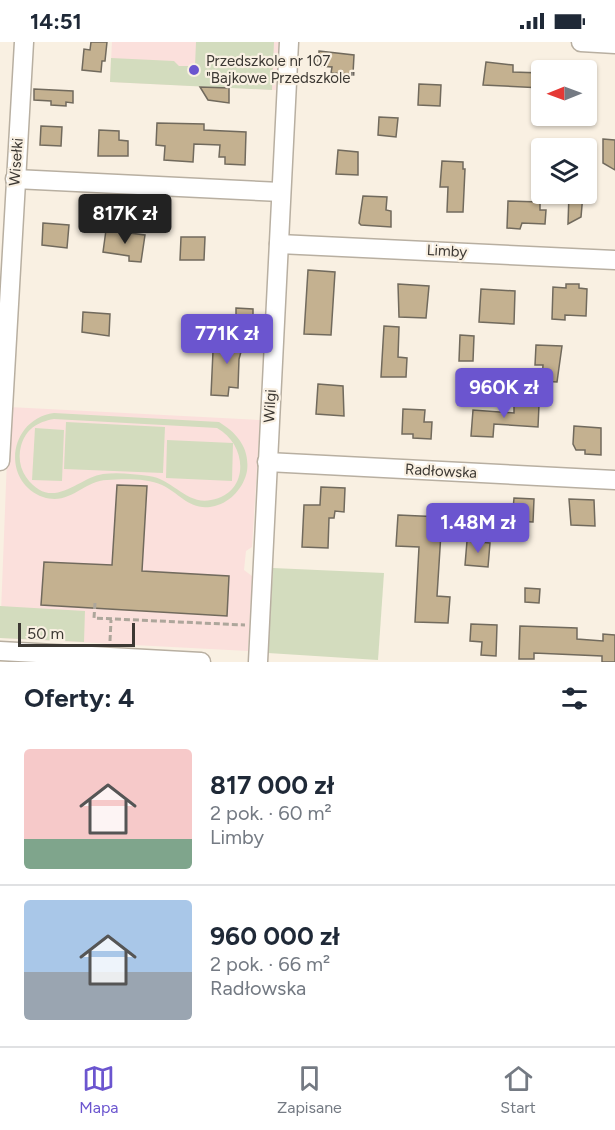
<!DOCTYPE html>
<html lang="pl">
<meta charset="utf-8">
<style>
:root{--surface:#fff;--page:#f2f2f3;--text:#1f2937;--muted:#747a83;--line:#e0e1e3;--accent:#6b55cf}
body{margin:0;font-family:Figtree,sans-serif;background:var(--page);color:var(--text);height:100vh;display:flex;flex-direction:column;font-size:22px;white-space:nowrap}
*{box-sizing:border-box;margin:0}
p{font-size:20px;color:var(--muted)}
.icon{flex:none;width:33px;height:33px;fill:none;stroke:currentColor;stroke-width:2;stroke-linecap:round;stroke-linejoin:round}
.map{position:relative;height:620px;overflow:hidden}
.drawer{display:flex;flex-direction:column;background:var(--surface);flex:1}
.drawer>*{flex:none}
.needle{width:39px;rotate:269deg}
.fabs{position:absolute;left:531px;top:18px;display:grid;gap:12px}
.fabs a{display:grid;place-items:center;width:66px;height:66px;border-radius:6px;background:var(--surface);box-shadow:0 2px 4px #0004;font-size:30px}
.scale{position:absolute;left:18px;bottom:15px;width:117px;box-sizing:border-box;padding-left:6px;border:3px solid #3c3833;border-top:0;font-size:16px;line-height:21px;white-space:nowrap;color:#3c3833;-webkit-text-stroke:4px #f9f0e2;paint-order:stroke}
.price{position:absolute;translate:-50% -51px;padding:0 14px;border-radius:6px;background:var(--accent);color:#fff;font-size:20px;line-height:39px;filter:drop-shadow(0 2px 3px #0008)}
.price::after{content:'';position:absolute;left:50%;top:36px;width:18px;height:14px;margin-left:-9px;background:inherit;clip-path:polygon(0 0,100% 0,50% 100%)}
.price.active{background:#222;color:#fff}
ul{padding:0;list-style:none}
li{display:flex;align-items:center;gap:18px;height:150px;padding:0 24px}
li+li{border-top:2px solid var(--line)}
li span{display:grid;place-items:center;flex:none;width:168px;height:120px;border-radius:6px;color:#555}
li>.icon{margin-inline-start:auto}
span .icon{width:72px;height:72px;fill:#fffc;stroke-width:1}
li b{font-size:26px}
h2{display:flex;justify-content:space-between;align-items:center;height:72px;padding:0 24px;font-size:26px}
.status{display:flex;justify-content:space-between;align-items:center;height:42px;padding:0 30px;background:var(--surface);direction:ltr}
.status svg{height:16px;fill:currentColor}
.tab-bar{display:flex;justify-content:space-around;align-items:center;height:84px;border-top:2px solid var(--line);background:var(--surface);font-size:16px;color:var(--muted)}
.tab-bar a{display:grid;justify-items:center;gap:3px}
.tab-bar .active{color:var(--accent)}
.map>svg:first-child{display:block}
.education{fill:#fbe0dc}
.green{fill:#d3dcbe;fill-rule:evenodd}
.building{fill:#c4b190;stroke:#716a5d;stroke-width:1.5}
.lines{fill:none;stroke-linecap:round;stroke-linejoin:round}
.street-casing{stroke:#b8afa1;stroke-width:21}
.path{stroke:#ada69b;stroke-width:3;stroke-dasharray:6 3;stroke-linecap:butt}
.street{stroke:#fff;stroke-width:18}
.poi-dot{fill:#6b55cf;stroke:#f9f0e2;stroke-width:2}
.labels{text-anchor:middle;dominant-baseline:central;stroke-width:4.5;stroke-linejoin:round;paint-order:stroke}
.poi-label{font-size:15px;fill:#3c3833;stroke:#f9f0e2;text-anchor:start}
.street-label{font-size:15px;fill:#3c3833;stroke:#f9f0e2}
</style>
<div class="status"><b>14:51</b><svg viewBox="0 0 49 12"><path d="M0 12V9h3v3zM5 12V6h3v6zM10 12V3h3v9zM15 12V0h3v12zM26 1h20v11H26zM47 4h2v5h-2z"/></svg></div>
<div class="map">
<svg width="615" height="620" viewBox="0 0 615 620">
<rect width="100%" height="100%" fill="#f9f0e2"/>
<g class="education">
<polygon points="112,0 279,0 276,48 110,40"/>
<polygon points="9,365 260,378 252,505 246,509 244,528 252,534 248,609 0,596"/>
</g>
<g class="green">
<polygon points="196,0 274,0 272,48 110,40 111,16 174,19 179,24 195,24"/>
<path d="M54 371 219 380C237 391 250 406 247 429 244 445 231 460 215 464 190 470 181 452 162 443 147 436 123 437 107 438 83 439 70 464 43 455 0 439 9 377 54 371ZM54 377 217 386C248 403 250 451 211 458 186 463 173 437 149 434 135 432 117 430 103 432 77 436 52 471 26 435 20 426 18 415 21 404 26 387 37 380 54 377Z"/>
<polygon points="66,380 165,385 163,431 64,427"/>
<polygon points="35,386 64,388 62,439 32,438"/>
<polygon points="167,398 233,401 232,439 166,436"/>
<polygon points="273,526 384,531 378,618 268,611"/>
<polygon points="0,564 85,569 84,600 0,596"/>
</g>
<g class="building">
<polygon points="91,0 107,0 105,19 102,19 101,30 82,28 84,7 90,8"/>
<polygon points="319,9 354,13 353,32 331,31 332,25 318,24"/>
<polygon points="486,20 513,23 513,30 542,31 542,46 483,43"/>
<polygon points="419,42 441,43 440,64 418,63"/>
<polygon points="200,45 229,46 229,61 208,58"/>
<polygon points="34,47 73,49 73,61 66,60 66,64 51,63 51,59 34,58"/>
<polygon points="379,75 398,76 396,95 378,93"/>
<polygon points="157,81 204,82 204,88 246,90 245,123 225,122 225,115 219,115 220,103 194,102 193,120 164,118 165,104 156,103"/>
<polygon points="41,84 62,85 61,104 40,103"/>
<polygon points="99,88 119,89 119,98 128,99 128,114 98,114"/>
<polygon points="603,97 615,98 615,128 603,121"/>
<polygon points="338,108 358,110 358,133 336,132"/>
<polygon points="442,119 463,120 463,127 465,127 463,170 447,170 448,145 440,145"/>
<polygon points="569,152 583,152 581,175 568,182"/>
<polygon points="363,154 387,155 386,168 391,169 391,185 361,183 359,181"/>
<polygon points="508,159 540,160 540,168 546,168 545,182 522,181 520,187 507,186"/>
<polygon points="43,181 69,183 67,206 42,203"/>
<polygon points="106,188 145,193 141,220 129,219 129,214 103,210"/>
<polygon points="181,195 205,195 204,218 180,218"/>
<polygon points="308,228 335,230 331,293 304,292"/>
<polygon points="398,242 429,244 426,276 399,275"/>
<polygon points="566,242 579,242 579,246 587,247 586,274 565,273 565,278 552,277 553,245 566,246"/>
<polygon points="481,247 515,249 514,282 479,280"/>
<polygon points="236,266 253,267 253,278 236,278"/>
<polygon points="83,270 110,272 109,294 82,290"/>
<polygon points="384,284 399,285 398,315 407,316 406,335 381,335"/>
<polygon points="223,291 241,292 244,299 239,317 238,346 229,345 228,354 211,353 213,309 222,309"/>
<polygon points="460,293 474,294 473,319 459,319"/>
<polygon points="536,303 562,304 557,340 542,339 543,323 535,323"/>
<polygon points="318,342 343,344 344,374 316,372"/>
<polygon points="514,362 539,363 538,385 494,382 493,395 471,394 473,368 514,371"/>
<polygon points="403,367 425,368 424,380 432,380 431,397 413,396 413,392 402,392"/>
<polygon points="574,384 601,386 601,413 585,412 585,408 576,408 573,402"/>
<polygon points="117,443 147,444 142,529 229,534 227,574 41,563 44,520 112,523"/>
<polygon points="321,445 345,446 344,470 335,469 334,476 329,476 328,506 302,505 304,463 320,463"/>
<polygon points="514,456 534,457 533,480 512,479"/>
<polygon points="569,457 594,458 595,484 571,483"/>
<polygon points="398,473 442,475 437,554 450,555 448,581 415,580 419,505 396,504"/>
<polygon points="467,499 490,501 488,525 465,523"/>
<polygon points="525,546 540,547 539,561 525,560"/>
<polygon points="471,582 497,583 496,614 481,613 482,600 470,599"/>
<polygon points="520,584 577,586 577,597 603,599 603,592 615,593 615,620 602,620 602,614 534,611 534,617 519,617"/>
</g>
<g class="lines">
<defs>
<g id="street">
<polyline points="581,0 615,2"/>
<polyline points="15,137 281,150"/>
<polyline points="279,202 615,218"/>
<polyline points="0,419 24,0"/>
<polyline points="267,420 615,438"/>
<polyline points="0,609 201,620"/>
<polyline points="258,620 289,0"/>
</g>
</defs>
<use href="#street" class="street-casing"/>
<g class="path">
<polyline points="95,561 94,576 245,583"/>
<polyline points="110,599 111,578"/>
</g>
<use href="#street" class="street"/>
</g>
<circle class="poi-dot" cx="194" cy="28" r="6"/>
<g class="labels">
<g class="poi-label">
<text x="206" y="19">Przedszkole nr 107<tspan x="206" dy="17">"Bajkowe Przedszkole"</tspan></text>
</g>
<g class="street-label">
<text transform="translate(16 120) rotate(-86)">Wisełki</text>
<text transform="translate(447 209) rotate(3)">Limby</text>
<text transform="translate(270 364) rotate(-87)">Wilgi</text>
<text transform="translate(441 429) rotate(3)">Radłowska</text>
</g>
</g>
</svg>
<div class="fabs">
<a><svg class="needle" viewBox="-14 -14 28 28"><path d="M0-13l5 13h-10z" fill="#e53935"/><path d="M0 13l5-13h-10z" fill="#747a83"/></svg></a>
<a><svg class="icon" aria-label="layers" viewBox="0 0 24 24"><path d="M12 4l9 5-9 5-9-5zM3 14l9 5 9-5"/></svg></a>
</div>
<div class="scale">50 m</div>
<b class="price active" style="left:125px;top:203px">817K zł</b>
<b class="price" style="left:227px;top:323px">771K zł</b>
<b class="price" style="left:504px;top:377px">960K zł</b>
<b class="price" style="left:478px;top:512px">1.48M zł</b>
</div>
<section class="drawer">
<h2>Oferty: 4<svg class="icon" aria-label="filters" viewBox="0 0 24 24"><path d="M4 7h16M4 17h16"/><circle cx="9" cy="7" r="2"/><circle cx="15" cy="17" r="2"/></svg></h2>
<ul>
<li><span style="background:linear-gradient(#f6c9c9 75%,#7fa58c 0)"><svg class="icon" aria-label="home" viewBox="0 0 24 24"><path d="M3 11l9-7 9 7M6 9v11h12V9"/></svg></span><div><b>817 000 zł</b><p>2 pok. · 60 m²</p><p>Limby</p></div></li>
<li><span style="background:linear-gradient(#a9c7e8 60%,#9aa5b1 0)"><svg class="icon" aria-label="home" viewBox="0 0 24 24"><path d="M3 11l9-7 9 7M6 9v11h12V9"/></svg></span><div><b>960 000 zł</b><p>2 pok. · 66 m²</p><p>Radłowska</p></div></li>
</ul>
</section>
<nav class="tab-bar">
<a class="active"><svg class="icon" aria-label="map" viewBox="0 0 24 24"><path d="M3 6l6-2 6 2 6-2v14l-6 2-6-2-6 2zM9 4v14M15 6v14"/></svg>Mapa</a>
<a><svg class="icon" aria-label="saved" viewBox="0 0 24 24"><path d="M7 4h10v16l-5-4-5 4z"/></svg>Zapisane</a>
<a><svg class="icon" aria-label="home" viewBox="0 0 24 24"><path d="M3 11l9-7 9 7M6 9v11h12V9"/></svg>Start</a>
</nav>
